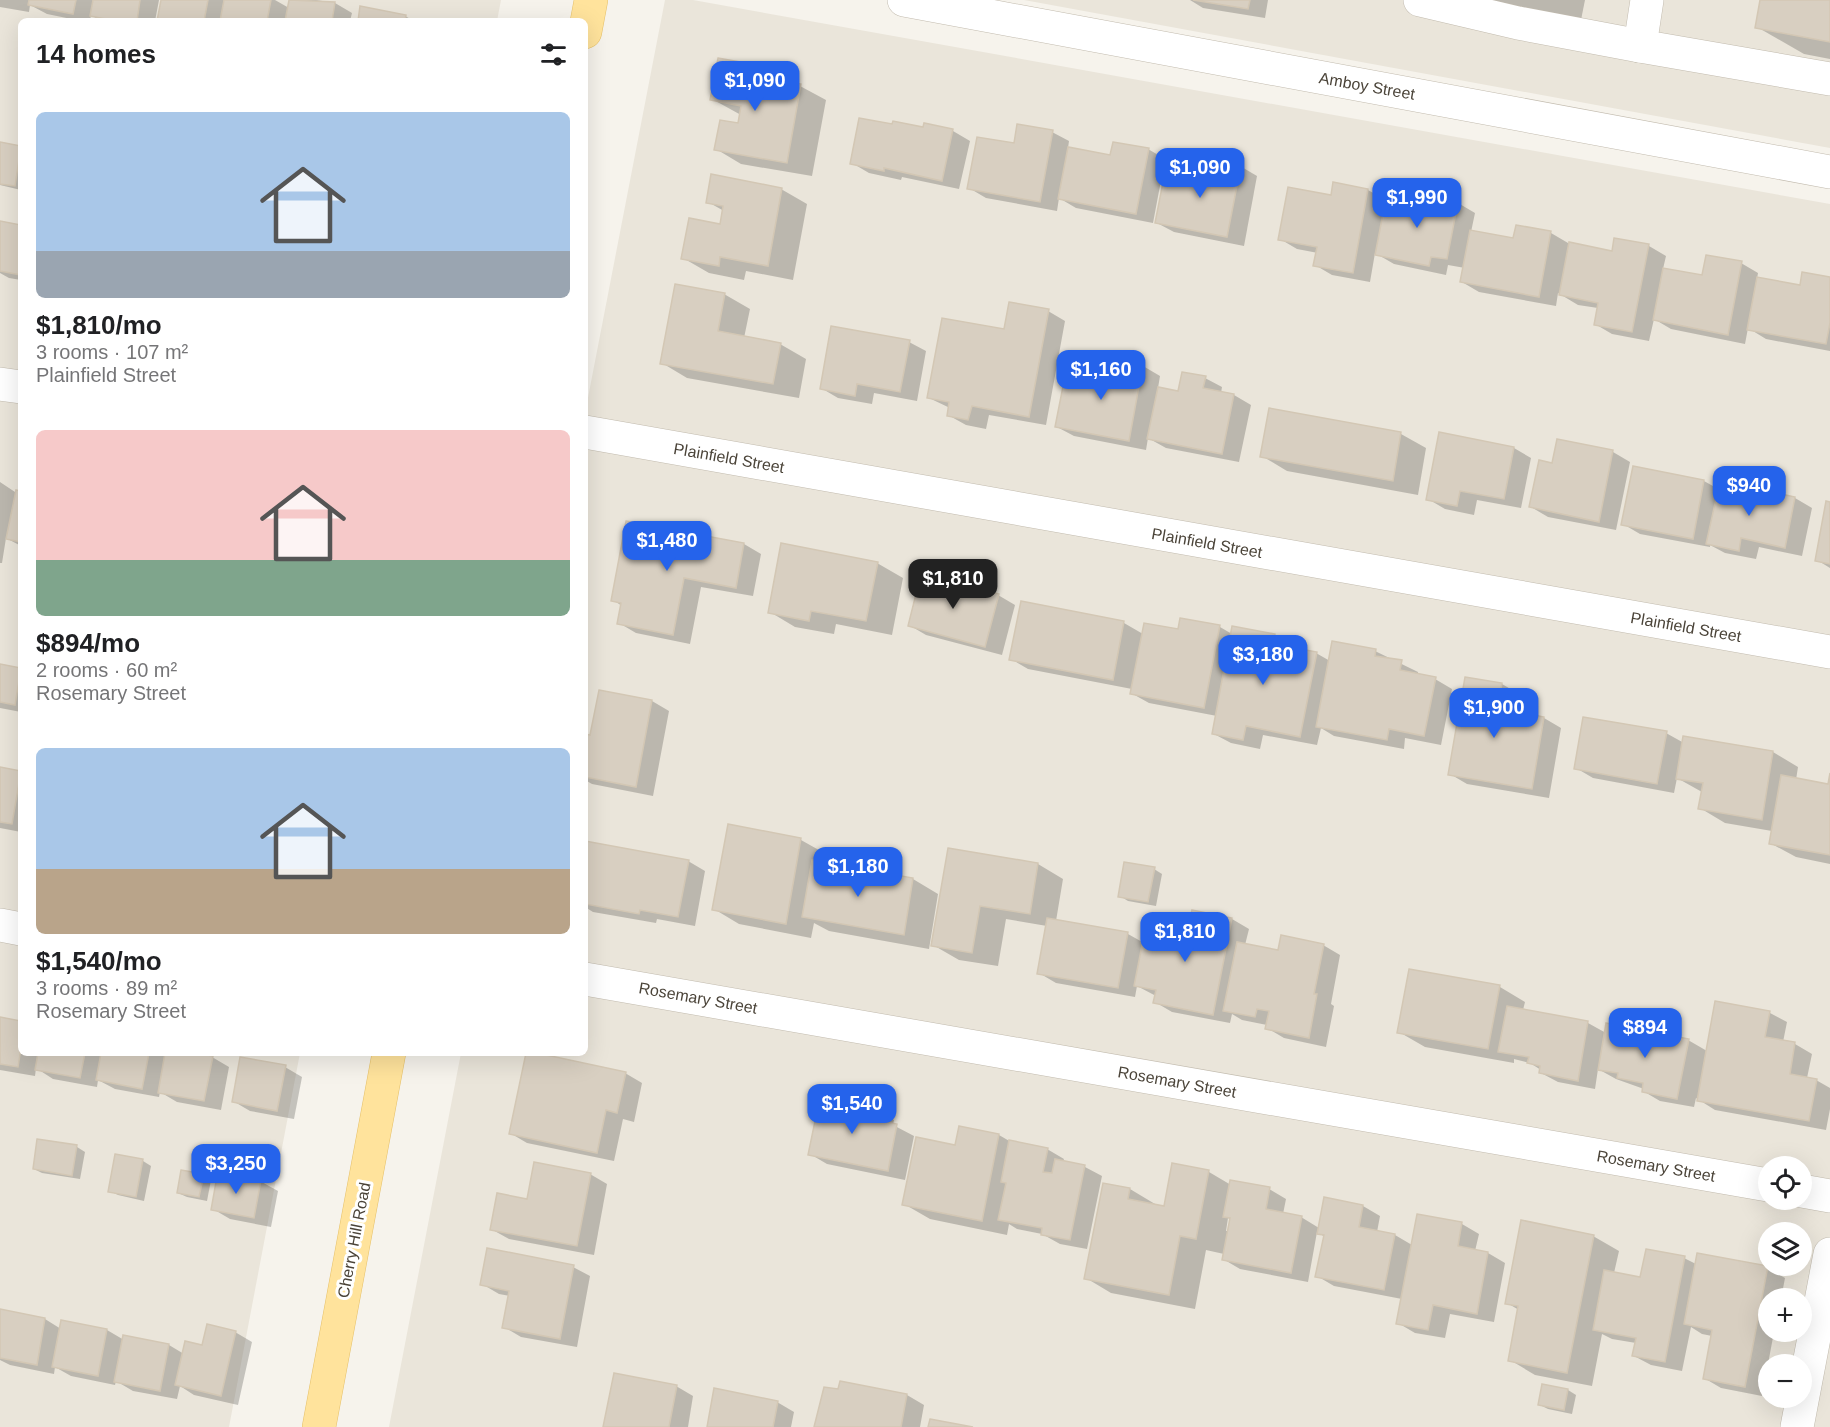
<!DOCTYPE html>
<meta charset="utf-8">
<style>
:root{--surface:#fff;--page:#f6f6f6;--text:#202124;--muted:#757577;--accent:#2563eb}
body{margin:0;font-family:Helvetica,sans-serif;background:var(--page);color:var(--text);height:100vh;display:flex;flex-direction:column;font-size:22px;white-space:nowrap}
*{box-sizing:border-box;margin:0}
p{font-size:20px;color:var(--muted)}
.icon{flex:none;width:33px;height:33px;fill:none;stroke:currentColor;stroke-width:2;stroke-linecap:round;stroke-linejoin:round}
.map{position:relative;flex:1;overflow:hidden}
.drawer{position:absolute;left:18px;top:18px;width:570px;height:1038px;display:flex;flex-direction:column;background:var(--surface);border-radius:9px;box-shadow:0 6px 24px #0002}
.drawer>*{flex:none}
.controls{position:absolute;left:1758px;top:1156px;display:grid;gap:12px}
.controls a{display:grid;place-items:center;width:54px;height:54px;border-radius:50%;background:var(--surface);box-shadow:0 6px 24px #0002;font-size:30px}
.price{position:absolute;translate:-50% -51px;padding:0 14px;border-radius:12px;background:var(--accent);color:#fff;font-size:20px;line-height:39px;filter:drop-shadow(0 2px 3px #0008)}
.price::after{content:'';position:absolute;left:50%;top:36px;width:18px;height:14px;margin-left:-9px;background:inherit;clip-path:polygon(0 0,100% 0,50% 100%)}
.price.on{background:#222;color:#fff}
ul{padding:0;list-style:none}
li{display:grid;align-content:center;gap:12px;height:318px;padding:0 18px}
li span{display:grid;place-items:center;height:186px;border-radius:9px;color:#555}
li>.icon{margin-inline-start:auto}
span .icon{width:108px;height:108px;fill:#fffc;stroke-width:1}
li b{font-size:26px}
h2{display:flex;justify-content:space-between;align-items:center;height:72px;padding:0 18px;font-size:26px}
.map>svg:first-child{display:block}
.residential{fill:#eae5da;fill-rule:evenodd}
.shadow{fill:#0003;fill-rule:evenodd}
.building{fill:#d8cfc1;stroke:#d3c7b4;stroke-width:1.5}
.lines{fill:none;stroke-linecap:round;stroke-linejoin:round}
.minor-casing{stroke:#c2bbae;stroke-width:34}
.major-casing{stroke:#e6c16a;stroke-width:34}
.minor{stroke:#fff;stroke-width:33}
.major{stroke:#ffe39c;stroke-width:33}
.labels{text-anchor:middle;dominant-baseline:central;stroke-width:6;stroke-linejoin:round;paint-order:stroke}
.street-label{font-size:16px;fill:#4b4439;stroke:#fff}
</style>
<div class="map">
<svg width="1830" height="1427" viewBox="0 0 1830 1427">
<rect width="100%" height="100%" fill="#f6f3ec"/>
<g class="residential">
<polygon points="0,0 501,0 497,21 21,21 21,1053 300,1053 229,1427 0,1427"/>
<path d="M665 0H693L1830 204V1427H389L461 1053H585V413ZM1768 1167H1802V1200H1768ZM1768 1233H1802V1266H1768ZM1768 1299H1802V1332H1768ZM1768 1365H1802V1398H1768Z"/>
<polygon points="1024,0 1830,0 1830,148"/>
</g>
<g class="shadow">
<polygon points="0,0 159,0 155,21 101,21 91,15 90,21 81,21 47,14 30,5 29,12 0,7"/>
<polygon points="162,0 275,0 289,8 290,0 316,0 335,3 352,13 350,21 158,21"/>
<polygon points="1190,0 1268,0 1265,18 1203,8"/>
<polygon points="1470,0 1585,0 1581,20"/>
<polygon points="1761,0 1830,0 1830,59 1804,54 1757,27"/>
<polygon points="405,16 414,21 359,21"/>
<polygon points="751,65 777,80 800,86 826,100 812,176 741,164 716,149 739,125 741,115 712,99"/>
<polygon points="925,125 953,131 970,141 959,189 902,177 901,180 869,173 852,163 925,129"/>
<polygon points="1052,132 1069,141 1068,148 1111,157 1148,149 1165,159 1153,223 1076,208 1059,198 1057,211 986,198 969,188 1015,145"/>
<polygon points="0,144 21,148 21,190 0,185"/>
<polygon points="1240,166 1257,176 1244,246 1174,232 1157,223 1191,179"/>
<polygon points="781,189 807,204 793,280 746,271 744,280 709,273 683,258 721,226 724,211 708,202"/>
<polygon points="1368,190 1387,201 1410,204 1412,194 1458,203 1475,213 1471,232 1514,240 1551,233 1568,243 1614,252 1616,240 1649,246 1666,256 1663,269 1703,277 1741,263 1758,273 1757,279 1801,287 1830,279 1830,351 1766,339 1748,328 1745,344 1671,329 1654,319 1649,341 1612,334 1595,324 1598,308 1578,305 1558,293 1556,306 1479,292 1462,282 1465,268 1448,265 1446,275 1394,264 1375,253 1370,282 1332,275 1315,265 1318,253 1297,249 1280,239 1332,197"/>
<polygon points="0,223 21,226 21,280 9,278 0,273"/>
<polygon points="724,294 750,309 744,338 780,344 806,359 799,398 687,378 662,363"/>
<polygon points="1048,311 1065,321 1046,425 989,415 986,429 966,425 948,415 950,408 929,398 1006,331"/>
<polygon points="909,342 926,351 917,401 874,393 872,404 838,398 821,388"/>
<polygon points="1112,360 1143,366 1160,376 1158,388 1179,393 1205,378 1222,387 1221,393 1234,395 1251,405 1239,462 1166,448 1148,438 1146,450 1074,436 1057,427 1108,380"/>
<polygon points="1401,434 1426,448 1418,495 1287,471 1262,456"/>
<polygon points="1440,434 1514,448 1531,458 1521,508 1477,500 1474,515 1445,509 1428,499"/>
<polygon points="1613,452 1630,462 1616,530 1548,517 1531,507 1554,464"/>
<polygon points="1704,481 1720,490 1721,482 1795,498 1812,508 1802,556 1759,547 1756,559 1725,553 1710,545 1710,547 1640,534 1623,524"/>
<polygon points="0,482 15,492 21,493 21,546 6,538 2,563 0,563"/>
<polygon points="1830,503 1830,568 1817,560"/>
<polygon points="628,522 744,544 761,554 753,596 701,587 690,644 636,633 619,623 622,606 613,600"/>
<polygon points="877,563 903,578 892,635 836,624 834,634 795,627 770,612"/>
<polygon points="998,595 1015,605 1002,655 926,635 909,625"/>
<polygon points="1022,603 1124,623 1143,634 1179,631 1181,619 1220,627 1232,634 1234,628 1275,635 1292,645 1291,649 1316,653 1330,661 1375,651 1418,672 1418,675 1435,679 1452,689 1441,745 1405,738 1404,749 1334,736 1321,728 1317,745 1263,735 1260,749 1231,743 1214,734 1217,716 1149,703 1131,693 1132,689 1028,669 1011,659"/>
<polygon points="0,666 21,670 21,712 0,708"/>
<polygon points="1502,684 1519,694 1515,713 1544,718 1561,728 1549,798 1467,784 1450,774"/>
<polygon points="600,692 652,701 669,711 653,796 592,784 585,780 585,735 592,736"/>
<polygon points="1666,733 1684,743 1685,738 1773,752 1798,767 1796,780 1829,786 1830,782 1830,864 1796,857 1770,843 1772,831 1725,823 1700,808 1702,792 1677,778 1674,793 1593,778 1576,768"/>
<polygon points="0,769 21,773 21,832 0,828"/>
<polygon points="730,826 801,840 826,854 825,864 913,879 938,894 929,949 829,931 814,923 811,938 739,924 714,909"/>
<polygon points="585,843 688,861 705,871 695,926 657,919 656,923 593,912 585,907"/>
<polygon points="949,850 1038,864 1063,879 1056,921 1128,934 1144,943 1188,935 1232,919 1249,929 1245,945 1279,952 1323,945 1340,955 1331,1004 1334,1006 1326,1047 1284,1038 1267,1028 1267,1025 1242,1020 1232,1014 1230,1023 1172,1012 1155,1002 1156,996 1137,986 1135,997 1056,983 1039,973 1047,926 1006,919 998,966 959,960 933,945"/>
<polygon points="1154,869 1162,874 1156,906 1128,901 1120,896"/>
<polygon points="1500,987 1525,1002 1523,1010 1588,1023 1606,1033 1688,1040 1707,1051 1716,1003 1770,1013 1787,1022 1783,1042 1795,1044 1812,1054 1807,1078 1816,1080 1830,1088 1830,1109 1826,1130 1715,1110 1696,1098 1694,1107 1660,1101 1643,1091 1644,1089 1616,1079 1598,1069 1595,1089 1558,1082 1541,1073 1541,1070 1530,1063 1514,1059 1514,1063 1425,1047 1399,1032"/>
<polygon points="0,1019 21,1023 21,1053 164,1053 167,1055 167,1053 189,1053 212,1057 229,1067 221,1110 177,1102 160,1092 159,1097 115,1089 98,1080 97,1087 53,1079 36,1068 35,1076 0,1070"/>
<polygon points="527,1053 625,1073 642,1083 634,1122 623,1119 614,1161 527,1143 510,1133"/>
<polygon points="285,1067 302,1077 294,1119 250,1111 233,1101"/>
<polygon points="877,1110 894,1120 893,1125 914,1136 905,1180 827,1164 810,1154"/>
<polygon points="960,1127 999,1135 1011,1142 1047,1149 1064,1159 1063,1162 1085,1167 1102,1176 1087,1249 1060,1244 1042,1234 1017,1229 1009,1224 1007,1235 930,1219 904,1204 956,1146"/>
<polygon points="38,1140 77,1147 85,1152 80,1179 42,1173 34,1169"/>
<polygon points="143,1161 151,1166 144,1201 118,1195 110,1191"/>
<path d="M1173 1165 1209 1172 1231 1185 1269 1189 1286 1199 1283 1214 1301 1217 1319 1228 1363 1206 1380 1216 1377 1232 1395 1235 1412 1245 1462 1224 1479 1234 1475 1251 1488 1253 1505 1263 1494 1322 1450 1314 1445 1338 1415 1333 1398 1323 1402 1299 1334 1286 1317 1276 1325 1237 1317 1232 1308 1282 1240 1269 1223 1259 1224 1254 1206 1250 1195 1309 1111 1293 1086 1278 1130 1189 1155 1204V1206L1165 1208ZM1228 1218 1231 1220 1229 1231H1226Z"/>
<polygon points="590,1174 607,1184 594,1255 509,1239 491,1229 528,1201"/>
<polygon points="203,1175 211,1180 207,1201 187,1197 178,1193"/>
<polygon points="260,1181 278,1191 271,1227 230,1219 213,1209"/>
<polygon points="1593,1236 1619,1251 1614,1273 1642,1278 1684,1258 1696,1264 1698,1255 1768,1268 1785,1278 1781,1299 1768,1299 1768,1332 1774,1332 1762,1396 1721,1388 1704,1378 1712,1336 1702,1334 1691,1327 1682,1371 1651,1365 1634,1356 1636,1343 1612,1339 1602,1334 1592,1386 1535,1375 1510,1360 1519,1310 1507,1303"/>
<polygon points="573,1267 590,1276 577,1347 521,1337 504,1327 510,1296 499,1294 482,1284"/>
<polygon points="1,1311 45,1319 61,1329 107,1330 124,1340 169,1345 184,1354 235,1332 252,1342 238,1405 194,1395 180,1386 177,1399 133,1391 116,1381 115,1385 71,1376 55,1367 54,1374 10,1365 0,1360"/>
<polygon points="841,1383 907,1395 924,1405 920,1427 815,1427 840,1391"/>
<polygon points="676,1386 693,1396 688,1427 605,1427"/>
<polygon points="1543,1386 1568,1390 1576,1395 1572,1414 1548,1409 1540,1405"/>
<polygon points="777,1402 794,1412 791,1427 708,1427"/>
</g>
<g class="building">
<polygon points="29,0 76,0 73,14 28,5"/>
<polygon points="93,0 140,0 137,21 116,21 90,16"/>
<polygon points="161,0 208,0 204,21 157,21"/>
<polygon points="224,0 271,0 267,21 220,21"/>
<polygon points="289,0 335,2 332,21 285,21"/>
<polygon points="1193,0 1250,0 1248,9"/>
<polygon points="1760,0 1830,0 1830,42 1755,28"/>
<polygon points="360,6 406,15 405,21 358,21"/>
<polygon points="718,58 752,64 750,75 801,84 787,163 714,150 720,120 738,123 741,106 710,100"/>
<polygon points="859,118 892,124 893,121 923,127 924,123 953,129 942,181 884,168 884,171 850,164"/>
<polygon points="1017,124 1053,130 1040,202 967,189 977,137 1014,143"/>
<polygon points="0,142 21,146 15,186 0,184"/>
<polygon points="1113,142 1149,148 1136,214 1058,199 1068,147 1110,155"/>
<polygon points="1206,158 1241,165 1227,237 1155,223 1165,172 1190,177 1191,172 1203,175"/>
<polygon points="711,174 782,188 768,266 720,257 719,266 681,259 689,218 720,224 723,206 706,203"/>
<polygon points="1333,182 1368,189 1353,273 1313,266 1317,247 1278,240 1288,187 1331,195"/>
<polygon points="1411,193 1458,202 1447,259 1431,257 1429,266 1375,255 1386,198 1409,202"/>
<polygon points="0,221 21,225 21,275 0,271"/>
<polygon points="1516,225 1551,231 1539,297 1460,282 1470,230 1513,238"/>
<polygon points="1614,238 1649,244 1632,332 1594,325 1598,303 1559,295 1569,242 1612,251"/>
<polygon points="1706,255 1742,261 1728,335 1653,320 1663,268 1702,275"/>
<polygon points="1802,272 1830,277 1830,323 1826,344 1747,330 1757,277 1800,285"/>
<polygon points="675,284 725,293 718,331 781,343 773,384 660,364"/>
<polygon points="1009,302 1049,309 1029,417 972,406 968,420 947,416 949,402 927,398 942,318 1004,329"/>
<polygon points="831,326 910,340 900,392 857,384 855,396 820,389"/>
<polygon points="1110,358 1143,364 1129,441 1055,427 1066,371 1107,378"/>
<polygon points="1182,372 1206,376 1203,388 1234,394 1222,454 1147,439 1158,387 1178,391"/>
<polygon points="1269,408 1401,432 1393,481 1260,457"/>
<polygon points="1439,432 1514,447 1504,499 1460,491 1457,506 1426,500"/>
<polygon points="1557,439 1613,450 1599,522 1529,507 1539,460 1552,463"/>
<polygon points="1633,466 1704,480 1693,539 1621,525"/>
<polygon points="1720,481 1795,497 1785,548 1741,538 1739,551 1706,544"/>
<polygon points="16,490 21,491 21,542 6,539"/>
<polygon points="1826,501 1830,502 1830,564 1815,561"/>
<polygon points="626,521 744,543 736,588 684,578 673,635 617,624 621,603 611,601"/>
<polygon points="781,543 878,562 866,621 811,611 809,621 768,613"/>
<polygon points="921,574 999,594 985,647 908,626"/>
<polygon points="1021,601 1124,621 1113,680 1009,660"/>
<polygon points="1180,618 1220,625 1204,708 1130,694 1144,623 1178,629"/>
<polygon points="1232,626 1275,634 1272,650 1288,654 1290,647 1317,652 1300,737 1246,726 1243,740 1212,734"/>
<polygon points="1332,641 1376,649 1375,656 1402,660 1400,670 1436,677 1424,736 1389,729 1387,740 1316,727"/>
<polygon points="0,664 21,668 15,705 0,702"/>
<polygon points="1465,677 1502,683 1495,723 1511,726 1514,711 1544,717 1532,789 1448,775"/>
<polygon points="599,690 652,700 636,787 585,777 585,734 590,735"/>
<polygon points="1583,717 1667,731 1657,784 1574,769"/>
<polygon points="1683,736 1773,751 1762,820 1698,809 1703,783 1676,779"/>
<polygon points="0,767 21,771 12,824 0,822"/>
<polygon points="1830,773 1830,855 1769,844 1781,775 1828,784"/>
<polygon points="728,824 801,838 786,924 712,910"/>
<polygon points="585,841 689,860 678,917 640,910 639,914 585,904"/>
<polygon points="948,848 1038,863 1030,914 980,906 972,953 931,946"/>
<polygon points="812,860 913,878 904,935 802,917"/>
<polygon points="1124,862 1155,867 1148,902 1118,897"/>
<polygon points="1192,910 1232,918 1213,1015 1153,1003 1156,990 1134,986 1146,925 1187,933"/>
<polygon points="1047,918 1128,932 1118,988 1037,974"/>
<polygon points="1281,935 1324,944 1314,994 1317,994 1309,1038 1265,1029 1269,1011 1257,1009 1255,1017 1223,1011 1237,942 1278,950"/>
<polygon points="1409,969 1500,985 1488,1049 1397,1033"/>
<polygon points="1715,1001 1770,1011 1765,1037 1795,1042 1790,1074 1817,1079 1809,1121 1697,1101"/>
<polygon points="1507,1006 1588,1021 1578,1081 1539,1073 1540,1066 1527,1063 1529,1057 1498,1052"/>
<polygon points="0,1017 21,1021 21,1048 18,1067 0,1064"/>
<polygon points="1606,1023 1689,1039 1677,1099 1642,1092 1643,1083 1617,1078 1618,1073 1598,1070"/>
<polygon points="38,1053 85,1053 80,1078 35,1070"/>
<polygon points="101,1053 149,1053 142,1089 96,1080"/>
<polygon points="165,1053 197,1053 213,1056 204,1101 158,1093"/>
<polygon points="526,1053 537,1053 626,1072 617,1113 606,1110 597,1153 509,1134"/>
<polygon points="240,1057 286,1065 277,1111 232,1102"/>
<polygon points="820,1097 877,1109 875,1120 897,1124 888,1171 808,1155"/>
<polygon points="959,1126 999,1134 982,1221 902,1205 916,1137 955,1145"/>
<polygon points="37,1139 77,1145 72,1176 33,1169"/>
<polygon points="1009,1140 1048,1148 1043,1172 1052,1173 1055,1159 1085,1165 1070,1240 1041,1235 1042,1228 998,1220 1006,1183 1001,1182"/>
<polygon points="115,1154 143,1159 136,1197 108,1192"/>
<polygon points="534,1162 591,1173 577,1246 490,1230 497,1193 527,1199"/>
<polygon points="1172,1163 1209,1170 1196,1239 1180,1236 1169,1295 1084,1279 1103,1183 1130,1188 1128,1199 1164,1206"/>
<polygon points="181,1170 204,1174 199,1197 177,1193"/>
<polygon points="218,1171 261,1180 254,1218 211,1210"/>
<polygon points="1230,1180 1270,1187 1266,1209 1302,1216 1291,1273 1222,1260 1230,1218 1223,1217"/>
<polygon points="1324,1197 1363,1205 1359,1227 1395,1234 1384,1290 1315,1277 1324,1235 1317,1234"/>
<polygon points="1417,1214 1462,1222 1458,1246 1488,1252 1477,1314 1433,1305 1428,1330 1396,1324"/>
<polygon points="1521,1220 1594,1235 1567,1373 1508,1361 1518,1306 1505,1304"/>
<polygon points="487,1248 574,1265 560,1339 502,1328 509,1291 480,1285"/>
<polygon points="1646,1249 1685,1256 1665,1362 1632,1356 1636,1338 1593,1330 1604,1270 1640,1277"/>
<polygon points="1697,1253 1768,1266 1745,1387 1703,1379 1712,1330 1684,1324"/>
<polygon points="0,1309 45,1318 37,1365 0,1358"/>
<polygon points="61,1320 107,1329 98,1376 52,1367"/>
<polygon points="207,1324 236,1331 221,1396 175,1385 185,1341 202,1345"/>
<polygon points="123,1335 169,1344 160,1391 114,1382"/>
<polygon points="614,1373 677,1385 669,1427 603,1427"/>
<polygon points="840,1381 907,1394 901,1427 814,1427 824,1387 838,1389"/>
<polygon points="1542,1384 1568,1389 1564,1410 1538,1405"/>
<polygon points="714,1388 778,1401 773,1427 707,1427"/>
<polygon points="930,1419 973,1427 928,1427"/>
</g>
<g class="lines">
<defs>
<g id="minor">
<polyline points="904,0 1830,172"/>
<polyline points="1420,0 1518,23 1640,46"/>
<polyline points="1647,0 1640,46 1830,79"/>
<polyline points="0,384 21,387"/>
<polyline points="585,432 1830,652"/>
<polyline points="0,925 21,929"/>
<polyline points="585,979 1768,1185"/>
<polyline points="1802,1191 1830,1196"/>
<polyline points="1797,1427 1830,1254"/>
</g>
<g id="major">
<polyline points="585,32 591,0"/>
<polyline points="319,1427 389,1053"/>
</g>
</defs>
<use href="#minor" class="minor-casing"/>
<use href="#major" class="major-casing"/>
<use href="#minor" class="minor"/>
<use href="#major" class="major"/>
</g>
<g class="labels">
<g class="street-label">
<text transform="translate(1367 86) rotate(10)">Amboy Street</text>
<text transform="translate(729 458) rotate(10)">Plainfield Street</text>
<text transform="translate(1207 543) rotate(10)">Plainfield Street</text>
<text transform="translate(1686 627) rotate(10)">Plainfield Street</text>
<text transform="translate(698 998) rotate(10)">Rosemary Street</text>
<text transform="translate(1177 1082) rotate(10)">Rosemary Street</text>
<text transform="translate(1656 1166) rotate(10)">Rosemary Street</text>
<text transform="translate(354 1240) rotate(-79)">Cherry Hill Road</text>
</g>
</g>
</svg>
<div class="controls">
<a><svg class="icon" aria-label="locate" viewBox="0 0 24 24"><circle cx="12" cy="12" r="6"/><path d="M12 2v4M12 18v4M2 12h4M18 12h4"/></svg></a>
<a><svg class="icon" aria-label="layers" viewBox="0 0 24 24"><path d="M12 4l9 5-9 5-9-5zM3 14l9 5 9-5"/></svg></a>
<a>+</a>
<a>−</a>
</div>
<b class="price" style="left:755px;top:112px">$1,090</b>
<b class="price" style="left:1200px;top:199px">$1,090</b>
<b class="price" style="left:1417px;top:229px">$1,990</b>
<b class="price" style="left:1101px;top:401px">$1,160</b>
<b class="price" style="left:1749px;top:517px">$940</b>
<b class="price" style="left:667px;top:572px">$1,480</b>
<b class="price on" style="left:953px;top:610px">$1,810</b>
<b class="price" style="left:1263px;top:686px">$3,180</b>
<b class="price" style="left:1494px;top:739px">$1,900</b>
<b class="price" style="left:858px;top:898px">$1,180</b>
<b class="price" style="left:1185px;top:963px">$1,810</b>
<b class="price" style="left:1645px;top:1059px">$894</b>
<b class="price" style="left:852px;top:1135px">$1,540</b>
<b class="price" style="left:236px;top:1195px">$3,250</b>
<section class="drawer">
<h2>14 homes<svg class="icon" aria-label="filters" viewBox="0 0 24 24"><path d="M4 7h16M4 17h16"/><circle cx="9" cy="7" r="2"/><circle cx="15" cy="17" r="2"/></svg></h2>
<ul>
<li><span style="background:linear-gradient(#a9c7e8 75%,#9aa5b1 0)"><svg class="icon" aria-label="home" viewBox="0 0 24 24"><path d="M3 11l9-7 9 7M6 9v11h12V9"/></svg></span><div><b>$1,810/mo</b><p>3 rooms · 107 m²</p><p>Plainfield Street</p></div></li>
<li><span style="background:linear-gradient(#f6c9c9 70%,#7fa58c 0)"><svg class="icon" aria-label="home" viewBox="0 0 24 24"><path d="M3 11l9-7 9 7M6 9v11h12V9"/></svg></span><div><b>$894/mo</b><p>2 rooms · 60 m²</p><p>Rosemary Street</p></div></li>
<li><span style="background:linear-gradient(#a9c7e8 65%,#b9a48a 0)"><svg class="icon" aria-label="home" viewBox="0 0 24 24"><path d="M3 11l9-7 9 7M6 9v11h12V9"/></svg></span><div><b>$1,540/mo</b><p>3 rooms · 89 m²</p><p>Rosemary Street</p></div></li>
</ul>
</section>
</div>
